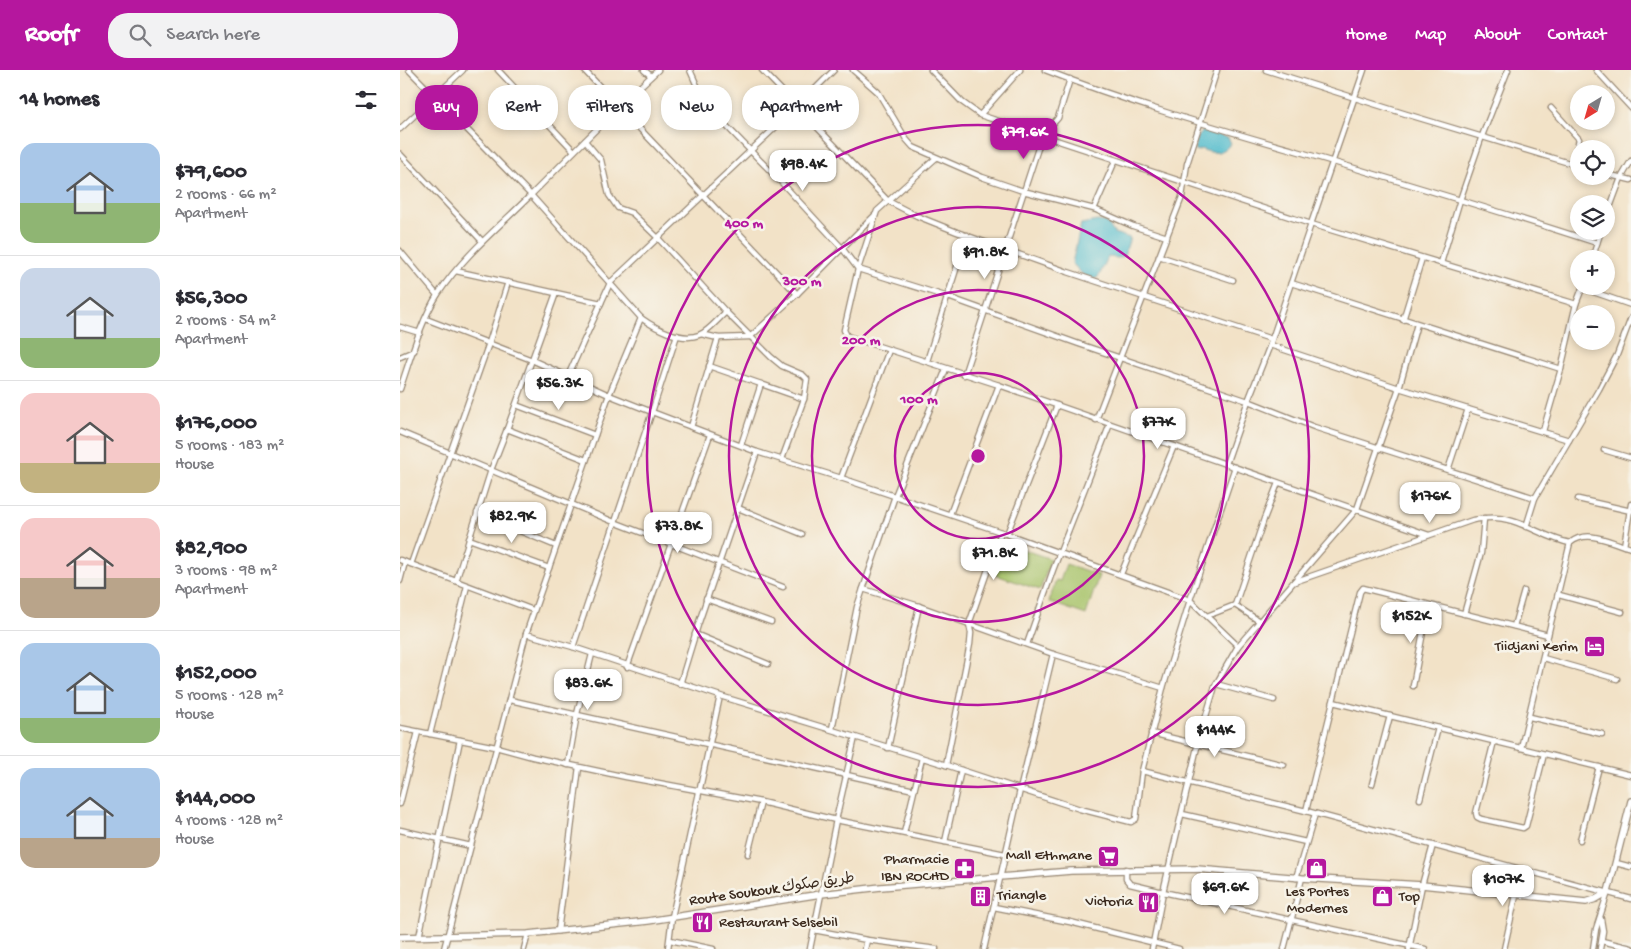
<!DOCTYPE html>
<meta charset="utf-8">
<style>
:root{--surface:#fff;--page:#f2f2f3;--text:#2b2b33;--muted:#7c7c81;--line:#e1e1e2;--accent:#b5179e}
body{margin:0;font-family:"Gochi Hand","Playpen Sans Arabic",sans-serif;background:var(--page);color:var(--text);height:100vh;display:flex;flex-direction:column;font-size:19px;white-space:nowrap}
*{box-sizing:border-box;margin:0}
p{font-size:16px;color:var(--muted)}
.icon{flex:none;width:28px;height:28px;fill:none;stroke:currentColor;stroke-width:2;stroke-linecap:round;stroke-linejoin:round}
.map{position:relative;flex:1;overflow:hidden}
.details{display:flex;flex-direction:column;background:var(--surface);width:400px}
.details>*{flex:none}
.hud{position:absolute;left:15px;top:15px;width:475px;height:45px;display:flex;gap:10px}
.needle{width:32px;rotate:217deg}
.controls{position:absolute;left:1170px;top:15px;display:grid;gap:10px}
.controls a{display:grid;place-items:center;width:45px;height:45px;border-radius:50%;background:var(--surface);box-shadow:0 2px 8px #0003;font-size:25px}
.price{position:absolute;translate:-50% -42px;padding:0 11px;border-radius:10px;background:#fff;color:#222;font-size:16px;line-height:32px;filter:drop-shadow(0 1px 2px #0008)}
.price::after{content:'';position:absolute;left:50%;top:30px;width:15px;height:11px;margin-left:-8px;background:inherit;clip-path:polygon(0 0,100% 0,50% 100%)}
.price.selected{background:var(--accent);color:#fff}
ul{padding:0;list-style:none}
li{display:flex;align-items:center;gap:15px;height:125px;padding:0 20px}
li+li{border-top:1px solid var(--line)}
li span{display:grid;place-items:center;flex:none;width:140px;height:100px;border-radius:15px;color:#555}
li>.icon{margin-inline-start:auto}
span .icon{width:60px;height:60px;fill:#fffc;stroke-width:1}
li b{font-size:21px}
h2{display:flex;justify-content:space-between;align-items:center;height:60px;padding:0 20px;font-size:21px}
.pill{padding:0 18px;border-radius:20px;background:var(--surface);box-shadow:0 2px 8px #0003;font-size:18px;line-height:45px}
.pill.selected{background:var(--accent);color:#fff}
header{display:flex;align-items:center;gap:30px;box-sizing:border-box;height:70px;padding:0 25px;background:var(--accent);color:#fff}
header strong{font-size:24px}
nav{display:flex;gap:28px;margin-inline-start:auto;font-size:18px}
.search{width:350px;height:45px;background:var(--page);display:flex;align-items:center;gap:12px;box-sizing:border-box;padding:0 18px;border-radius:20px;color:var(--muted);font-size:19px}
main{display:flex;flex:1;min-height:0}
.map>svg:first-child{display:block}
.green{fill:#a6c268;stroke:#707643}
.water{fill:#51bccd;stroke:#467376}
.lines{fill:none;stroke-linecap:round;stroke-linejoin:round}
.minor-casing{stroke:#968672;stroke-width:7}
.tertiary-casing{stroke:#968672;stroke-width:8}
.minor{stroke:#fff;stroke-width:4.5}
.tertiary{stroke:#fff;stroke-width:5.5}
.ring{fill:none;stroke:#b5179e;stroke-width:2.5}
.labels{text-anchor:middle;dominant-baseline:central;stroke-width:5;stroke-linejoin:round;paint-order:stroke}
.poi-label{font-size:15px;fill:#3b2a1e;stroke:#f7f3e8;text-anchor:end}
.street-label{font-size:15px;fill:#3b2a1e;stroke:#f7f3e8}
.centre{fill:#b5179e;stroke:#f7f3e8;stroke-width:2.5}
.ring-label{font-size:15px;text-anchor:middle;font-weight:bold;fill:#b5179e;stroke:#f7f3e8;stroke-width:5;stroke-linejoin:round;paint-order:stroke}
</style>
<header>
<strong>Roofr</strong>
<div class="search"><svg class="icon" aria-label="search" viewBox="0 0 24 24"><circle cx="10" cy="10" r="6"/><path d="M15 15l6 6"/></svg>Search here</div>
<nav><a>Home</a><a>Map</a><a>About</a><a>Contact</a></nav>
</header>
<main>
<section class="details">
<h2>14 homes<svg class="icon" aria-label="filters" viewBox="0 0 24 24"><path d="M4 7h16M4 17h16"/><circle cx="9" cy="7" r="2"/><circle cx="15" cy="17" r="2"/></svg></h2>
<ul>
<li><span style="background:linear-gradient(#a9c7e8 60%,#8fb573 0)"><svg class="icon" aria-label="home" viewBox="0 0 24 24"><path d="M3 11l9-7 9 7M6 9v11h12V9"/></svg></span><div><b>$79,600</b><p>2 rooms · 66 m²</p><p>Apartment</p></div></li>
<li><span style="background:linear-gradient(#c9d6e8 70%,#8fb573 0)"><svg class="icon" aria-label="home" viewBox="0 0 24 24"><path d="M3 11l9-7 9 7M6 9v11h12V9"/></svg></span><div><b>$56,300</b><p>2 rooms · 54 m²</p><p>Apartment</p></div></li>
<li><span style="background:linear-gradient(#f6c9c9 70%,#c2b280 0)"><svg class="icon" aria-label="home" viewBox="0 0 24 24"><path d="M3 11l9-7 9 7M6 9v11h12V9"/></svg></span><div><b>$176,000</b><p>5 rooms · 183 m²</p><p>House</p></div></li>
<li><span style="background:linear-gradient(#f6c9c9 60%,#b9a48a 0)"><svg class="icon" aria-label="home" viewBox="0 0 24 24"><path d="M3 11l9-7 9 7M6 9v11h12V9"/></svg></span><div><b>$82,900</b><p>3 rooms · 98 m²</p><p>Apartment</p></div></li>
<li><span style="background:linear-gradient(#a9c7e8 75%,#8fb573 0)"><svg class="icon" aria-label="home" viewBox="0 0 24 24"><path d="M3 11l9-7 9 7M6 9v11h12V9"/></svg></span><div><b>$152,000</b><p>5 rooms · 128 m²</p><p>House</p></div></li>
<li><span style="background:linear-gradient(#a9c7e8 70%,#b9a48a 0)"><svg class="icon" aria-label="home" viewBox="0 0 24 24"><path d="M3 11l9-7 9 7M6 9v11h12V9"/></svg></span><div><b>$144,000</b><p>4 rooms · 128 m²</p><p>House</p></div></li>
</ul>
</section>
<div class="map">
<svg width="1231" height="879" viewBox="0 0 1231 879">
<rect width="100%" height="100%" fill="#f7f3e8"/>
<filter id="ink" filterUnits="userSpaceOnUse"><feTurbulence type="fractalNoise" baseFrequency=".02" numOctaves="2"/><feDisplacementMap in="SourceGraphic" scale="10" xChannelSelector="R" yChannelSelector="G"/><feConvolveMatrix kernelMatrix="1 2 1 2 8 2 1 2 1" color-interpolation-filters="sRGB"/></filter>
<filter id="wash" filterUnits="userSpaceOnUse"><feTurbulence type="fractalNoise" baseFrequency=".0096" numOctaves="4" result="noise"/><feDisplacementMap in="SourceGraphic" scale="20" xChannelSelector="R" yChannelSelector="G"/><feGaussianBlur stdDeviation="1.12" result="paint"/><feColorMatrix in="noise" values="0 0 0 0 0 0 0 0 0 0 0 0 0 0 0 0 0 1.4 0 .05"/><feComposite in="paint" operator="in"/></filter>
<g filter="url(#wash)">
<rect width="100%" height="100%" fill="#f2e2c7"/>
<g class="green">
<polygon points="604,473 651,489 640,520 593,504"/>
<polygon points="666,494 699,505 686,545 649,532 656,510 660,511"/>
</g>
<g class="water">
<path d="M804 60 828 68 831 73C823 84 813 84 801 79L796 81 794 79 798 67Z"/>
<polygon points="697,151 707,152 714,163 730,168 724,186 719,188 708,187 699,206 695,209 683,205 672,193 681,154"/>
</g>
</g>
<g filter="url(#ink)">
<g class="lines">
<defs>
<g id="minor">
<path d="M9 0 131 125 241 248C255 258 281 272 299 265 309 261 318 249 326 242"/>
<polyline points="98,0 174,81"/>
<polyline points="184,0 397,224"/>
<polyline points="244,0 251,6"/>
<polyline points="290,0 305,34 382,113 442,178 458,199 444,260 447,266 599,315 1029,465"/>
<polyline points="362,0 488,131 517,146 557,162 668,202 871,269"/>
<polyline points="453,0 478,22 506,69 513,77 582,107 623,121 694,139 715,91"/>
<polyline points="531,0 562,32 580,45 911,154 870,275 848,331 914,357 1135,428"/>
<path d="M645 0C726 32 810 56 893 80 995 110 1096 140 1197 173"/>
<polyline points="866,0 1006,44 1179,96"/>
<polyline points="964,0 911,154 1176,234"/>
<polyline points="1196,0 1231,38"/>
<polyline points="1151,38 1179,69 1173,94"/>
<polyline points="580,45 620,0"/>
<polyline points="0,59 63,0"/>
<polyline points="185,71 201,90 209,125 218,138 232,143 257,167 326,242 371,287 382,296 403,305 407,309 404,329 382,389"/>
<polyline points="0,84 82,171"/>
<polyline points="536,88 477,141 458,199 548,227 679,274 848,331 826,394"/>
<polyline points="1206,104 1231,110"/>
<polyline points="694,139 733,156 767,167"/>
<polyline points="1206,148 1221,108 1231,91"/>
<polyline points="0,181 37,225"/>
<polyline points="759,186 833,210"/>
<polyline points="1192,189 1201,161"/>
<polyline points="1041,193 1060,130 1082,66 1108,0"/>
<polyline points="56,201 201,233"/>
<polyline points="891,213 1161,299"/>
<polyline points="1182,218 1231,235"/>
<polyline points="26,249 132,290 209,325 252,342 173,577"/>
<polyline points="1003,250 1022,188"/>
<polyline points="0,257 20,263"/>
<polyline points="301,264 318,268 350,267 397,224 475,145"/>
<polyline points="277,265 252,342 357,382 441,408 607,464 790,530 763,618"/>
<polyline points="870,275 999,318 1169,370"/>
<polyline points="0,287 14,281"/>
<polyline points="527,291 567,165"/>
<polyline points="309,296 361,314"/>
<polyline points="564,305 642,66 658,48 670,9"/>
<polyline points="168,306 210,213 397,37 434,0"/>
<path d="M0 319C10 290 21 250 38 224 63 186 99 157 131 125 173 83 214 40 258 0"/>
<polyline points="116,335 195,365"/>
<polyline points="696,350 782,127 787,94 817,0"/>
<polyline points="291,357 318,268"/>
<polyline points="107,359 186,390"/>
<polyline points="1143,361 1161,299 1176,234 1183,216"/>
<polyline points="0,362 214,452 383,517"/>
<polyline points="341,375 361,314 404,329"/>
<polyline points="1204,380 1231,388"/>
<polyline points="835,397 790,530 838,576"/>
<polyline points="1048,400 1068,339"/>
<polyline points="441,408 489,280"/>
<polyline points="1178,429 1231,441"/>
<polyline points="338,438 402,464"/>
<polyline points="77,443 156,476"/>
<polyline points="550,444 599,315"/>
<polyline points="1126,457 1135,428 1199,319 1217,285 1231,248"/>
<polyline points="607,464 657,335"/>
<polyline points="69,469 149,498"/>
<polyline points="1224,476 1231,434"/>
<polyline points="0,490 133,540"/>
<polyline points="11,494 89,273 108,212"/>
<polyline points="721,504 774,376"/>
<polyline points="0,511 5,492"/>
<polyline points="56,511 91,400 107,359 156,223"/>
<path d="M894 512 1073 450C1081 449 1089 447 1097 448 1122 450 1145 468 1170 473"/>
<polyline points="463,519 495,426 546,299"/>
<polyline points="1159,525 1222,542"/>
<polyline points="306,529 371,552"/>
<polyline points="1064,544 1081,483 1084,448"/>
<polyline points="807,546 835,535"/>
<polyline points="859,551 835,535 864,449 878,413"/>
<polyline points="1114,556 1124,521"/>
<polyline points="126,564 209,325 241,248"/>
<polyline points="295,564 368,594"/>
<polyline points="627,574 653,500 710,354"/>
<polyline points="1143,588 1217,609"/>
<polyline points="227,597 310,365"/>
<polyline points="280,614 298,555 357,382"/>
<polyline points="816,614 874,630"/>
<polyline points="1013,616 1028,535"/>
<polyline points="320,626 455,667 436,750 410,879"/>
<polyline points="110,630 514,720"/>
<polyline points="933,632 1231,705"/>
<polyline points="1130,647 1202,664"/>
<polyline points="0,658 96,677 133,687 226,707 361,732 436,750 605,784"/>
<polyline points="432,659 457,537 463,519 519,536 653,584 763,618 742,701 736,749 731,752 680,739 546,695 455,667"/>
<polyline points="751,663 884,695"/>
<polyline points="30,664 67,516"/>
<polyline points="1094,671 1076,743 1077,747 1081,749 1123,758 1126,756 1144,684"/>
<polyline points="488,678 519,536"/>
<path d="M1121 678 1170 473C1188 458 1211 473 1231 478"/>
<polyline points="168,695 177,644 192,584"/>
<polyline points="546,695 570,574 571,563 569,554 601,462"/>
<polyline points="742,701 906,741 1231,829"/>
<polyline points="972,714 990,646"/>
<polyline points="1020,729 1038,658"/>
<polyline points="0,734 18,662"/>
<polyline points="906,741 960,522 963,518 1148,565"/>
<polyline points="782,744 906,772"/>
<polyline points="0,760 71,776"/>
<polyline points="504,763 522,688"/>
<polyline points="1180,770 1199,697"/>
<polyline points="545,772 561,700"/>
<polyline points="348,784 361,732"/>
<polyline points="1216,793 1231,797"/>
<polyline points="726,799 726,809 730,814 763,822 1025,879"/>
<polyline points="896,808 915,744"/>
<polyline points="594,837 670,852 779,879"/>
<polyline points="414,860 467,870 536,879"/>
<polyline points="158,861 179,697"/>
<polyline points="19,867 60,670"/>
<polyline points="270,870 313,879"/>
<polyline points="1202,871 1231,878"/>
<polyline points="44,879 126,564 173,577 320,626 272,847 268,879"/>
<polyline points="124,879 128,864"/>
<polyline points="465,879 467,870"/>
<polyline points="584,879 620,720 653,584"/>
<polyline points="752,879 763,822 798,673 815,616 838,576 957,439 999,318 1017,254"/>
<polyline points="884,879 902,808"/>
<polyline points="1009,879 1022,815 1033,775"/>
<polyline points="1104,879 1122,799"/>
<polyline points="1193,879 1196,859 1208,822"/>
<polyline points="1200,879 1203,861 1201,849"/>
</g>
<polyline id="tertiary" points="0,867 128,864 248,851 421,824 481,817 671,801 797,799 902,808 1022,815 1186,832 1196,829 1208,822 1231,731"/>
</defs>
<use href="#minor" class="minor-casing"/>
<use href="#tertiary" class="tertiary-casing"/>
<use href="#minor" class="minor"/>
<use href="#tertiary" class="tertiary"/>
</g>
</g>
<g class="ring">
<circle cx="578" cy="386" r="83"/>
<circle cx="578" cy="386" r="166"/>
<circle cx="578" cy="386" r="249"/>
<circle cx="578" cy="386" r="331"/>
</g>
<defs>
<symbol id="hotel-square" viewBox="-11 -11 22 22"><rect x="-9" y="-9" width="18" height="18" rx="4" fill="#b5179e" stroke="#f7f3e8"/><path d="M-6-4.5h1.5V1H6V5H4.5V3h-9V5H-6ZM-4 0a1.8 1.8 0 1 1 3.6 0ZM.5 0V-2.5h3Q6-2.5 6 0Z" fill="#fff"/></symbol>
<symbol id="supermarket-square" viewBox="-11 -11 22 22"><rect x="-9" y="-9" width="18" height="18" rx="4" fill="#b5179e" stroke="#f7f3e8"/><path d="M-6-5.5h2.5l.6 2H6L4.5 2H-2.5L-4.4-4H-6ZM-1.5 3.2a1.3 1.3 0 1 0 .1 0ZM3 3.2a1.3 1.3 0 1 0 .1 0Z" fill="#fff"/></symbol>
<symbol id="pharmacy-square" viewBox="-11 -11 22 22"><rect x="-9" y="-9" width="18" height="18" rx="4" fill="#b5179e" stroke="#f7f3e8"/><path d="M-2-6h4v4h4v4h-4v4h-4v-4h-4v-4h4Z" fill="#fff"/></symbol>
<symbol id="shop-square" viewBox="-11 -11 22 22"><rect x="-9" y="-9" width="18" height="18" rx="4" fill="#b5179e" stroke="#f7f3e8"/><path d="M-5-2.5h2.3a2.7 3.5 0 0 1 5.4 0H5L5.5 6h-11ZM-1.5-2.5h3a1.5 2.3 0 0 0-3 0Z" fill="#fff"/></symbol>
<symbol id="building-square" viewBox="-11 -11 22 22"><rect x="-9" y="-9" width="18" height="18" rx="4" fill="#b5179e" stroke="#f7f3e8"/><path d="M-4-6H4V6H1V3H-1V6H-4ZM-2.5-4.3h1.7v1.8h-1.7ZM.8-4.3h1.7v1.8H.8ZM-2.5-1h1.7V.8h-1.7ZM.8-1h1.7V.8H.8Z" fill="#fff"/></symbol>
<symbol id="restaurant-square" viewBox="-11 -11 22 22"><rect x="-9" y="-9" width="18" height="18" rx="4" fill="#b5179e" stroke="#f7f3e8"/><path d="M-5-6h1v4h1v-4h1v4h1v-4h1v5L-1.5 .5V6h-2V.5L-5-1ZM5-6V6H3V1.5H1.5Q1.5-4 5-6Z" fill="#fff"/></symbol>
</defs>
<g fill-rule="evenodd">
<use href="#hotel-square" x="1182" y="564" width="25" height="25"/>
<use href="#supermarket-square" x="696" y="774" width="25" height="25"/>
<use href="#pharmacy-square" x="552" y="786" width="25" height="25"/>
<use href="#shop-square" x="904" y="786" width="25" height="25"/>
<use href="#building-square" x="568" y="814" width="25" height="25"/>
<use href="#shop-square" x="970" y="814" width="25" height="25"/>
<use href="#restaurant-square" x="736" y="820" width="25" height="25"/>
<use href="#restaurant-square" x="290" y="840" width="25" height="25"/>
</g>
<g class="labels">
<g class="poi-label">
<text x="1178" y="577">Tiidjani Kerim</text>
<text x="692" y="786">Mall Ethmane</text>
<text x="549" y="790">Pharmacie<tspan x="549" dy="17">IBN ROCHD</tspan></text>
<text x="917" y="822" text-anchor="middle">Les Portes<tspan x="917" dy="17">Modernes</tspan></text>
<text x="597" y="826" text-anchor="start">Triangle</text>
<text x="999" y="827" text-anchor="start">Top</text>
<text x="733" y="832">Victoria</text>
<text x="319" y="853" text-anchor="start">Restaurant Selsebil</text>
</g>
<g class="street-label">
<text transform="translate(372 820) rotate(-8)">Route Soukouk طريق صكوك</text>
</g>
</g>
<circle cx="578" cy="386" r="8" class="centre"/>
<g class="ring-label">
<text x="344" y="157">400 m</text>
<text x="402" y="215">300 m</text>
<text x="461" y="274">200 m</text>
<text x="519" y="333">100 m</text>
</g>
</svg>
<div class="controls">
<a><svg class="needle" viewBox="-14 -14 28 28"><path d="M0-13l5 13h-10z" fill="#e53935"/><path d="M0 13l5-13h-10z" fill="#7c7c81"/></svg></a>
<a><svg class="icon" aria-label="locate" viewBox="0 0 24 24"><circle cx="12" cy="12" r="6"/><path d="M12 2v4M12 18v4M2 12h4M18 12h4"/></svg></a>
<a><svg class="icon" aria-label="layers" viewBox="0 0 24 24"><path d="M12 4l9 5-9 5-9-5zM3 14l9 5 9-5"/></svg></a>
<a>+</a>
<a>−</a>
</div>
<b class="price selected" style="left:624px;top:90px">$79.6K</b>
<b class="price" style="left:403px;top:122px">$98.4K</b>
<b class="price" style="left:585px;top:210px">$91.8K</b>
<b class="price" style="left:159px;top:341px">$56.3K</b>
<b class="price" style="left:758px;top:380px">$77K</b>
<b class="price" style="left:1030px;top:454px">$176K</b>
<b class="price" style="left:112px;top:474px">$82.9K</b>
<b class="price" style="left:278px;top:484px">$73.8K</b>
<b class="price" style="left:594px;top:511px">$71.8K</b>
<b class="price" style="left:1011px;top:574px">$152K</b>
<b class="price" style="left:188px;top:641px">$83.6K</b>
<b class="price" style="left:815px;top:688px">$144K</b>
<b class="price" style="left:1103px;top:837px">$107K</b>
<b class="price" style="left:825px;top:845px">$69.6K</b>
<div class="hud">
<a class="pill selected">Buy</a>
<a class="pill">Rent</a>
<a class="pill">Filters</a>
<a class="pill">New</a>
<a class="pill">Apartment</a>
</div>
</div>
</main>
